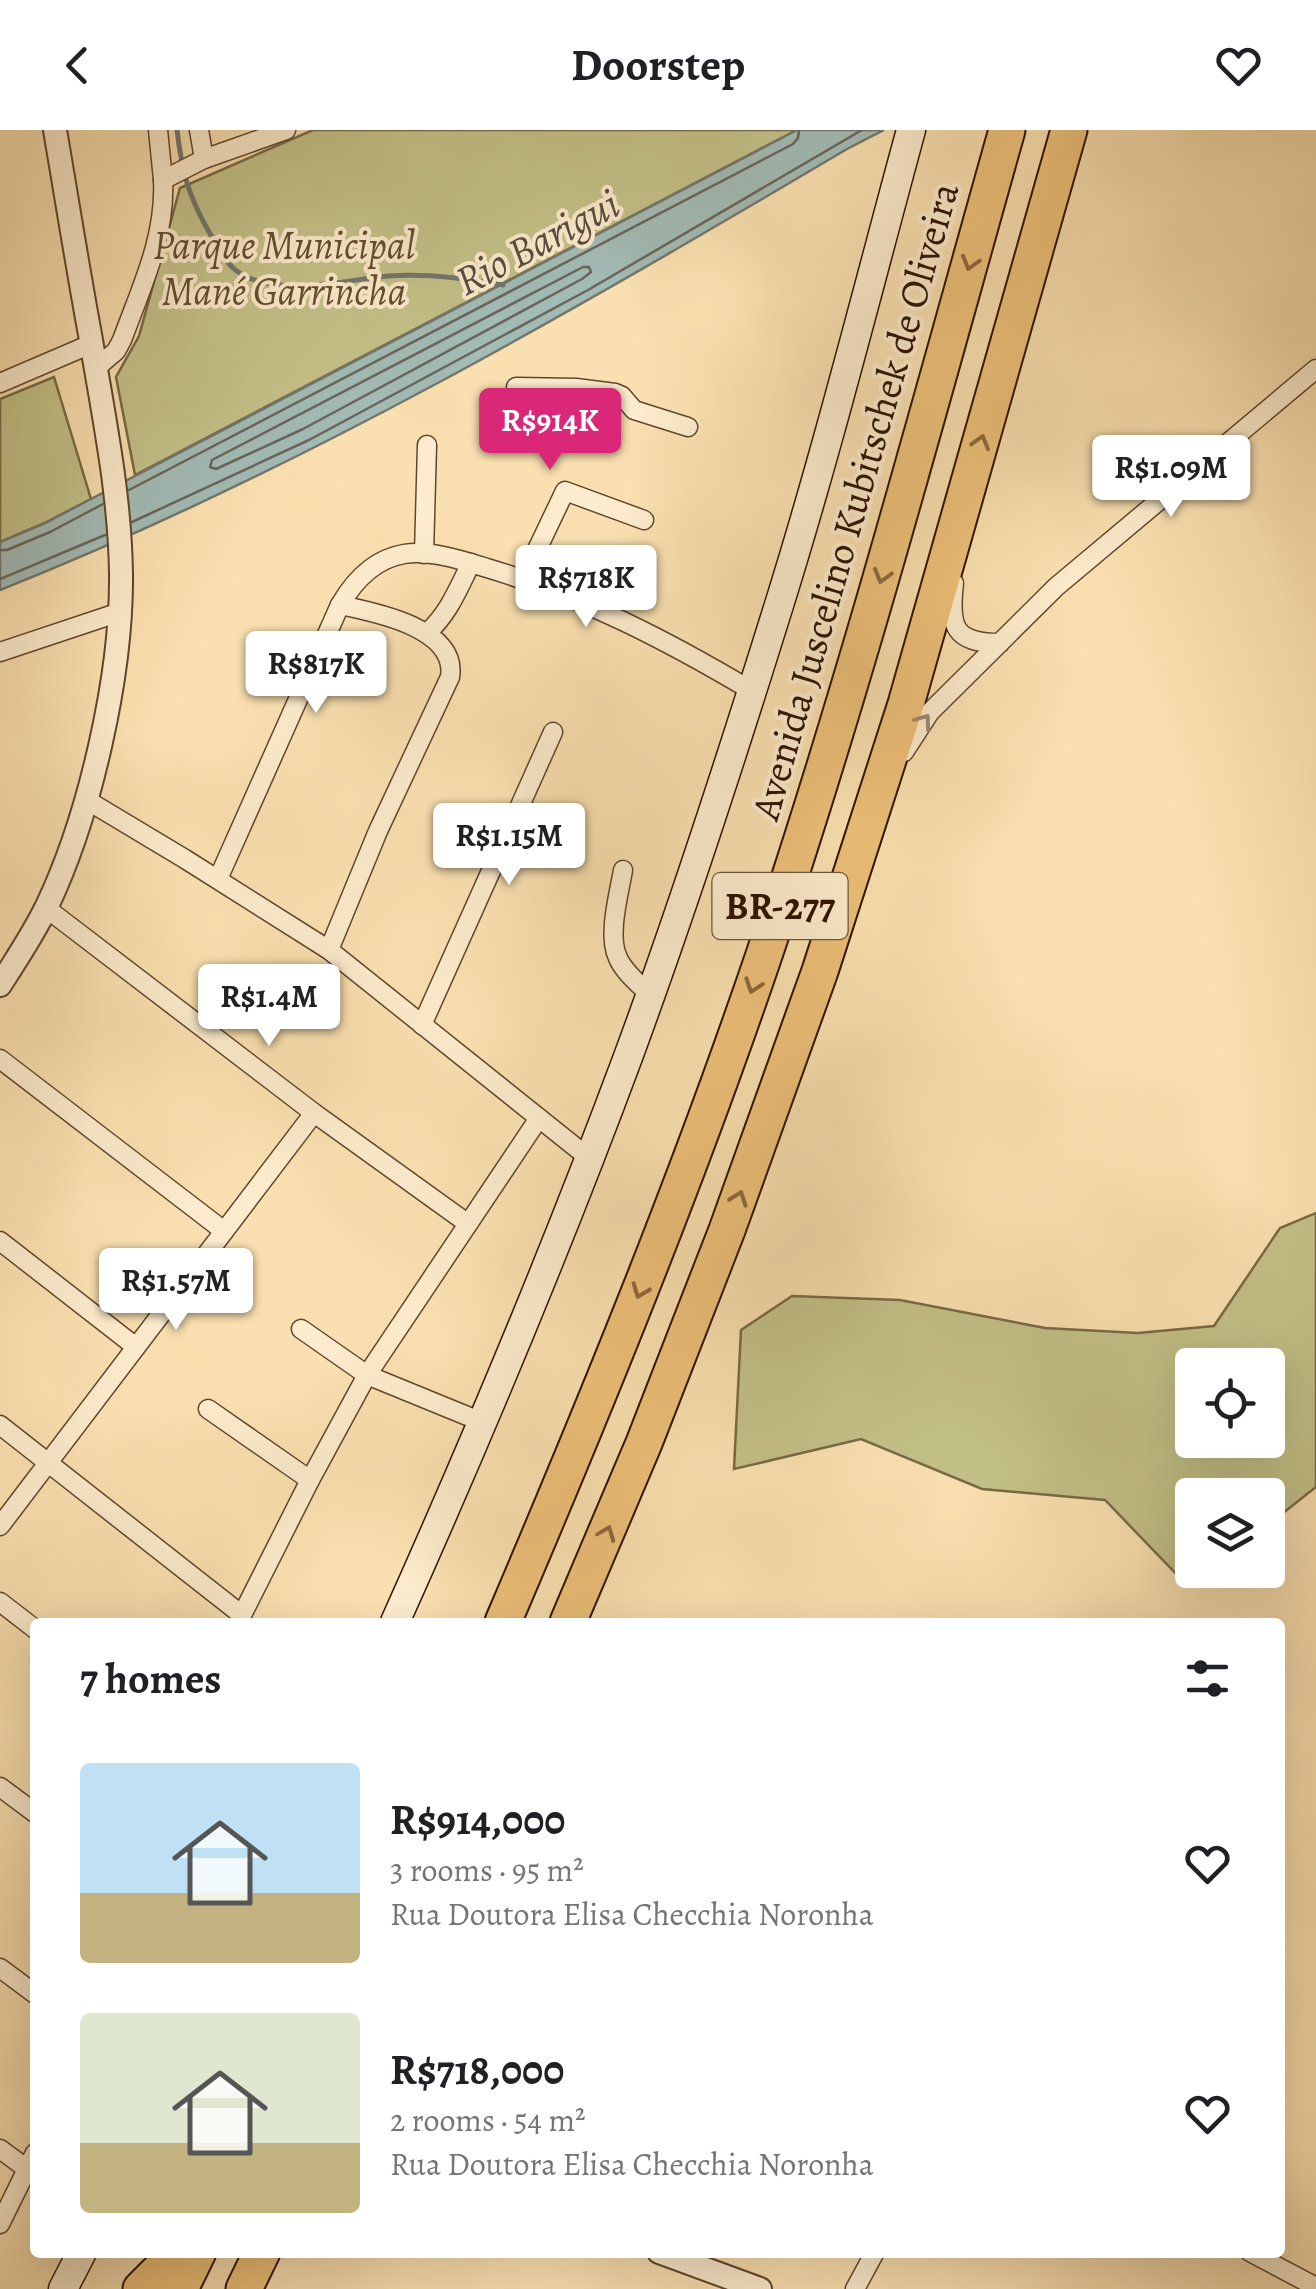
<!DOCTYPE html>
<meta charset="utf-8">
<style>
:root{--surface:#fff;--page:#f2f2f2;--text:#202124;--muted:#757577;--accent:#db2777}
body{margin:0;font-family:Alegreya,serif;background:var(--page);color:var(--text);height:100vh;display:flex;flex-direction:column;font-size:38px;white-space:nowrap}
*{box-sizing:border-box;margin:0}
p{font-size:32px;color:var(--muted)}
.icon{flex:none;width:55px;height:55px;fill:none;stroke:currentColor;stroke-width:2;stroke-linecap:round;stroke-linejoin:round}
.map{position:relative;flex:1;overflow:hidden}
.sheet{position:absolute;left:30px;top:1488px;width:1255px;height:640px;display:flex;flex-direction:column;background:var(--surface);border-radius:10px;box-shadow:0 10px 40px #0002}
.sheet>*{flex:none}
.buttons{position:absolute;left:1175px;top:1218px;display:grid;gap:20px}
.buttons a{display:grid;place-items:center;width:110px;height:110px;border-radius:10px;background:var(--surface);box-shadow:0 10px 40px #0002;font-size:50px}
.price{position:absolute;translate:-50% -85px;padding:0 22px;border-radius:10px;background:#fff;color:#222;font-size:32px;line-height:65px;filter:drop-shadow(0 2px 5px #0008)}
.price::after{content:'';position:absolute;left:50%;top:60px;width:30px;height:22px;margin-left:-15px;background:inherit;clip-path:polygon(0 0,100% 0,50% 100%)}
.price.selected{background:var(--accent);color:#fff}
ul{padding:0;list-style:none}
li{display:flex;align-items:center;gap:30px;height:250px;padding:0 50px}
li span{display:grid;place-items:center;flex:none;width:280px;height:200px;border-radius:10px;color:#555}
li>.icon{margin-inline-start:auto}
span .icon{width:120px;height:120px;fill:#fffc;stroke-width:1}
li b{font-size:42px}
h2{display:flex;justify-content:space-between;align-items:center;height:120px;padding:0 50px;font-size:42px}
header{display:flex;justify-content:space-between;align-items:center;height:130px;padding:0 50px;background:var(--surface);font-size:45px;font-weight:600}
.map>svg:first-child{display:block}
.green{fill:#c3c188;stroke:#786a44;stroke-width:2.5;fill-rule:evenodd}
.water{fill:#a2bbb5;stroke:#73776d;stroke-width:2.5}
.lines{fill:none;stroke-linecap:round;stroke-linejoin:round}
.shore{stroke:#68665b;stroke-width:2.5}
.stream{stroke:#73776d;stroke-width:5}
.minor-casing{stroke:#60462d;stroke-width:21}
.tertiary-casing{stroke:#60462d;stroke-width:26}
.secondary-casing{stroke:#2d1201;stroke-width:31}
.motorway-casing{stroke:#2d1201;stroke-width:39}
.minor{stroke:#fcebcc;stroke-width:18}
.tertiary{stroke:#fcebcc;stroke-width:22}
.secondary{stroke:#fcebcc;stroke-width:28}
.motorway{stroke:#edc078;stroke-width:35}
.oneway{stroke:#8d693c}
.oneway2{stroke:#9f8971}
.labels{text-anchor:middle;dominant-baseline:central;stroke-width:8;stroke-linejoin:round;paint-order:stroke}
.shield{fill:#fcebcc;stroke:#6b533e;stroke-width:2.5}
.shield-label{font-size:38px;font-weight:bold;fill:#2d1201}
.park-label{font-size:40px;font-style:italic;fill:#624f30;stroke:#fcebcc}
.street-label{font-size:40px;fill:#2d1201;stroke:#fcebcc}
.water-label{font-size:42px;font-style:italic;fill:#564d40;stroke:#fcebcc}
</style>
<header><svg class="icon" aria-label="back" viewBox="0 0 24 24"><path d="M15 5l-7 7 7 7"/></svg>Doorstep<svg class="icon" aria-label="heart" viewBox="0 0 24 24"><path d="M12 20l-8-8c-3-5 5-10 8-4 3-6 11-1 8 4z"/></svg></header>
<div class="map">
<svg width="1316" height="2159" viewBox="0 0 1316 2159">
<rect width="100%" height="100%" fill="#fae0b0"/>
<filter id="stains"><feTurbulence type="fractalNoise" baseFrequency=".002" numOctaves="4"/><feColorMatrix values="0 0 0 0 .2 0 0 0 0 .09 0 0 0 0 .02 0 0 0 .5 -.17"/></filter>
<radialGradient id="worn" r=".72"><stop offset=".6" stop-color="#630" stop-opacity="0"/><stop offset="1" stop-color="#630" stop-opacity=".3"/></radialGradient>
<g class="green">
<polygon points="313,0 797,0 135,345 116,247 139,206 180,58"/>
<polygon points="54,247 91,369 45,393 0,412 0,269"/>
<path d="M1316 1083V1357L1268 1395V1365H1192V1440H1201L1183 1451 1105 1370 982 1359 861 1309 734 1339 741 1200 792 1166 900 1170 1045 1198 1138 1203 1214 1196 1280 1098ZM1192 1235H1268V1310H1192Z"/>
</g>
<path class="water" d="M797 0H884L847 19C573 181 297 342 0 460V412L45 393 91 369Z"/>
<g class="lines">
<g class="shore">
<polygon points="583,137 589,137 591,142 582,149 303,299 216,339 210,337 212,330"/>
<polyline points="129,360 793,14 798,8 799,0"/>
<polyline points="132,392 309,310 588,160 862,0"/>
<polyline points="0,420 7,420 50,402 103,374"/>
<polyline points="0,449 105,405"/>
</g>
<path class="stream" d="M177 0C182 42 188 65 209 102 216 113 222 126 230 135 264 171 344 150 388 146 427 143 465 148 503 155"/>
<defs>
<g id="minor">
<polyline points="158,0 163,50"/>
<polyline points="199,0 204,29"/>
<path d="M96 238 116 221 122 210C141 158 166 107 163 50L204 29 286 0"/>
<polyline points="0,253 91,214"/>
<polyline points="516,257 576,258 615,263 622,266 634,280 688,297"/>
<polyline points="424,424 427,315"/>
<polyline points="523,449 565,361 644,390"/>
<path d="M954 453C949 496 953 513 1000 513"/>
<path d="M427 503C449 483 458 459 471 433"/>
<polyline points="0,522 120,482"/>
<polyline points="904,622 930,582 1056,457 1316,239"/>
<polyline points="85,669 185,729 329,820 589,1028"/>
<path d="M623 740C619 764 607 806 618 828 624 842 639 854 650 865"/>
<path d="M218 749 340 475C354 451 374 429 404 424 431 420 461 430 487 438 581 466 668 511 752 561"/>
<polyline points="46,778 314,983 467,1093"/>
<path d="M329 820 378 701 450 547C458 498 374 482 340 475"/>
<polyline points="422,895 553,602"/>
<polyline points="0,929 224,1101"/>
<polyline points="0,1111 136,1217"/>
<polyline points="301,1199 367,1245 482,1292"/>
<polyline points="208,1279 310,1350"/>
<polyline points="0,1295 242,1485 310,1350 367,1245 539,988"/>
<polyline points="0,1396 314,983"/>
<polyline points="0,1472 35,1499"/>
<polyline points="0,1657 35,1683"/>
<polyline points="0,1838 35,1864"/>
<polyline points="0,2019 27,2039"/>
<polyline points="0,2094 35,2023"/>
<polyline points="1250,2122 1316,2157"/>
<polyline points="855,2159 875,2122"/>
</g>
<g id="tertiary">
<path d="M0 855C16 830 34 803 47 776 90 686 122 545 121 444 120 365 104 288 91 210 78 140 67 70 55 0"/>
<polyline points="659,2122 760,2159"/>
</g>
<g id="secondary">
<path d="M395 1492C478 1307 557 1118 628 927 683 778 732 626 779 475 828 318 868 158 911 0"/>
<polyline points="63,2159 82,2122"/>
</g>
<g id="motorway">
<path d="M503 1492C596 1274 686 1054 763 828 855 556 929 277 1007 0"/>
<polyline points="568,1492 644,1313 727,1100 820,841 906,574 1069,0"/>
<polyline points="141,2159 178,2122"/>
<polyline points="180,2159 198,2122"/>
<polyline points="244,2159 262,2122"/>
</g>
</defs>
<use href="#minor" class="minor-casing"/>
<use href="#tertiary" class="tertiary-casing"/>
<use href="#secondary" class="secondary-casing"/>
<use href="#motorway" class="motorway-casing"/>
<use href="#minor" class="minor"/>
<use href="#tertiary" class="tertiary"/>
<use href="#secondary" class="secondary"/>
<use href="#motorway" class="motorway"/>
</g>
<defs><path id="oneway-chevron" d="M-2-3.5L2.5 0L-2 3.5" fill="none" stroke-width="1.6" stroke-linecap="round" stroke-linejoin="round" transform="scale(2.5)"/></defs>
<g class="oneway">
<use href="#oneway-chevron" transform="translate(970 133) rotate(106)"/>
<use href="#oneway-chevron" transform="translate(981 312) rotate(-74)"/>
<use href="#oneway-chevron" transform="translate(882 446) rotate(106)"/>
<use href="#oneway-chevron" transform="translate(753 856) rotate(109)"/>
<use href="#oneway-chevron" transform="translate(739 1068) rotate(-70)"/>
<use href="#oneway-chevron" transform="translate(640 1161) rotate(111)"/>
<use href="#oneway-chevron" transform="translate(607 1403) rotate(-68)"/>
</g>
<use class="oneway2" href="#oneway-chevron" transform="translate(924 591) rotate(-54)"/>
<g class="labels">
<rect class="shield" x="712.5" y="743" width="135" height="66" rx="8"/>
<g class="shield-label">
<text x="780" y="776">BR-277</text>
</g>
<g class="park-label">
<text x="284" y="115">Parque Municipal<tspan x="284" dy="46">Mané Garrincha</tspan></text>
</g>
<g class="street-label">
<text transform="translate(855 371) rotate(-74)">Avenida Juscelino Kubitschek de Oliveira</text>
</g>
<g class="water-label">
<text transform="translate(537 112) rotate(-28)">Rio Barigui</text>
</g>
</g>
<rect width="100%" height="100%" filter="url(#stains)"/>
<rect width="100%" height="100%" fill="url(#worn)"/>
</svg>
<div class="buttons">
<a><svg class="icon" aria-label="locate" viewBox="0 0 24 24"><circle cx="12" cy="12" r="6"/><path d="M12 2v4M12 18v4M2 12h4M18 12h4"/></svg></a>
<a><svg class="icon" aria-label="layers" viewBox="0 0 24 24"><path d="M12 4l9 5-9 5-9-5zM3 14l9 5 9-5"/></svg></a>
</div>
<b class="price selected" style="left:550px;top:343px">R$914K</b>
<b class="price" style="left:1171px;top:390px">R$1.09M</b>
<b class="price" style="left:586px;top:500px">R$718K</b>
<b class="price" style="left:316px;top:586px">R$817K</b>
<b class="price" style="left:509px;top:758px">R$1.15M</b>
<b class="price" style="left:269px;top:919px">R$1.4M</b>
<b class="price" style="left:176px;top:1203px">R$1.57M</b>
<section class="sheet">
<h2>7 homes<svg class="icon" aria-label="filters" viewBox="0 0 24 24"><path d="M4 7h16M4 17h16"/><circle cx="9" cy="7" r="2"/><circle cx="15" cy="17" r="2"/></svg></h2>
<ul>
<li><span style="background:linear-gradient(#bfe0f5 65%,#c2b280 0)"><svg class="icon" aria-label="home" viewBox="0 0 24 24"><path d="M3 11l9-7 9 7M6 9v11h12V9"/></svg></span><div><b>R$914,000</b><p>3 rooms · 95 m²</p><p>Rua Doutora Elisa Checchia Noronha</p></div><svg class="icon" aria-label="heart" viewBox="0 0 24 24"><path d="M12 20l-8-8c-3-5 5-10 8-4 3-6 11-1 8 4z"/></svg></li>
<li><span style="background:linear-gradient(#dfe7d0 65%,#c2b280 0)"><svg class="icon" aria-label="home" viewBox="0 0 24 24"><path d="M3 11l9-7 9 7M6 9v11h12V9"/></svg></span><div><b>R$718,000</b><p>2 rooms · 54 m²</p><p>Rua Doutora Elisa Checchia Noronha</p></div><svg class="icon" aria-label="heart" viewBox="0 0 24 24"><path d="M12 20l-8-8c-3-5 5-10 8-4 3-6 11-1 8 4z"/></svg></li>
</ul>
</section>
</div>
